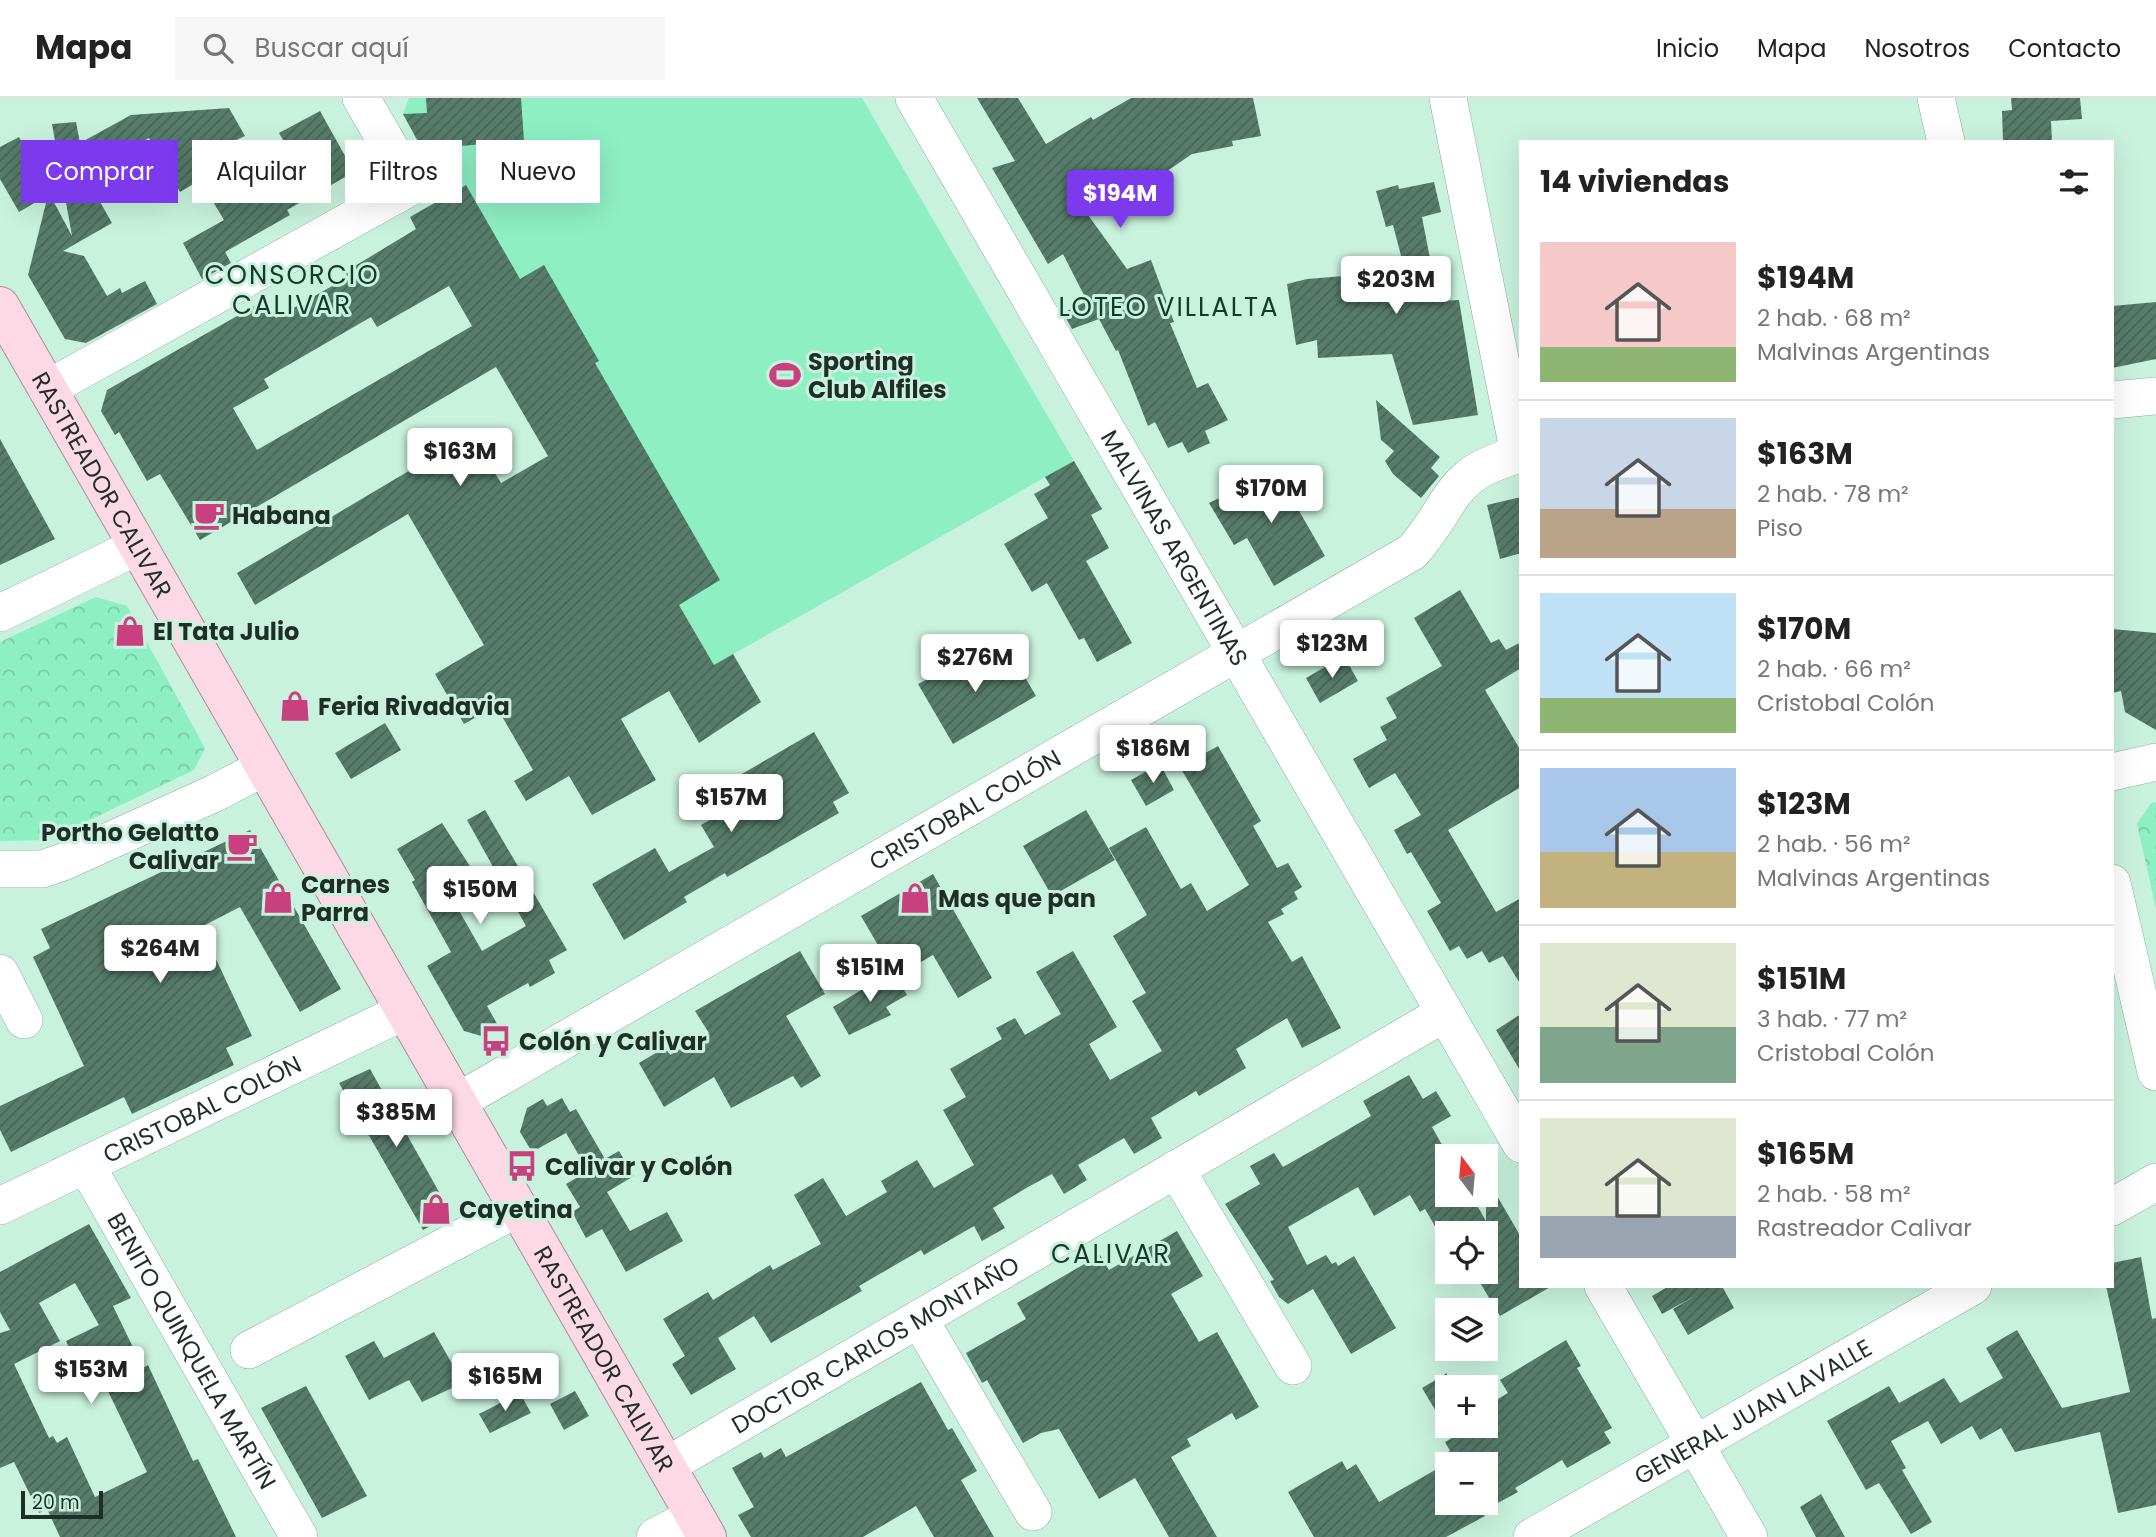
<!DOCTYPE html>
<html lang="es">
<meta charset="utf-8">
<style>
:root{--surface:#fff;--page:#f6f6f6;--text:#222;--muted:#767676;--line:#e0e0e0;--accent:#7c3aed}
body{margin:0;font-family:Poppins,sans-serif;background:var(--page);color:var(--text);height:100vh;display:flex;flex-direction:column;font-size:26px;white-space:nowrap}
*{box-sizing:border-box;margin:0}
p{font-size:23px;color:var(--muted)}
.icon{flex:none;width:38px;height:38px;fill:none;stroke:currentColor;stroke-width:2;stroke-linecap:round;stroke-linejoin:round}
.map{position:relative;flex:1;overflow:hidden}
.drawer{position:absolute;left:1519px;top:42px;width:595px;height:1148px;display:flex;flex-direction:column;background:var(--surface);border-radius:0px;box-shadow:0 7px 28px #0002}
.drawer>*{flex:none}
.guide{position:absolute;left:21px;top:42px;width:665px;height:63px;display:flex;gap:14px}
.needle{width:46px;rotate:344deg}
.buttons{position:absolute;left:1435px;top:1046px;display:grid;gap:14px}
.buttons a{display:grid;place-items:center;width:63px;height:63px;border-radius:0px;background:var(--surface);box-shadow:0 7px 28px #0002;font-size:35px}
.scale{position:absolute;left:21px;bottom:18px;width:82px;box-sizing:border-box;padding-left:7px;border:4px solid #1f2e27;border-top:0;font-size:19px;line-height:24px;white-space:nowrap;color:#1f2e27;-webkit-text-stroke:5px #c9f2de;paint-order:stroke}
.price{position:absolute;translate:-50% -60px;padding:0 16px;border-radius:7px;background:#fff;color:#222;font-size:23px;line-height:46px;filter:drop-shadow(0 2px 4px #0008)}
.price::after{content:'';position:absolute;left:50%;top:42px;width:21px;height:16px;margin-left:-10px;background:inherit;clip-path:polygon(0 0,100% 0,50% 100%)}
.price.selected{background:var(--accent);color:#fff}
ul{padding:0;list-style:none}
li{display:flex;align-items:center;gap:21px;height:175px;padding:0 21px}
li+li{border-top:2px solid var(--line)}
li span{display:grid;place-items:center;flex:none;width:196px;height:140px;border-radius:0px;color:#555}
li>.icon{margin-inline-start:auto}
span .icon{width:84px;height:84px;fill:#fffc;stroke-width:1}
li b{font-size:30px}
h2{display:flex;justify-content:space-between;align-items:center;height:84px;padding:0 21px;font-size:30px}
.pill{padding:0 24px;border-radius:0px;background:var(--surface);box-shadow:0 7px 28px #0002;font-size:24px;line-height:63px}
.pill.selected{background:var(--accent);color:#fff}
header{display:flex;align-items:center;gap:42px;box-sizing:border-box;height:98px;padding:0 35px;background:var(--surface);border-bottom:2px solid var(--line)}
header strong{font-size:33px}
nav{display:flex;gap:38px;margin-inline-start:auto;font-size:24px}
.search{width:490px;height:63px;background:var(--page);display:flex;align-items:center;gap:18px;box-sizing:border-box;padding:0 24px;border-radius:0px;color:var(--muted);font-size:26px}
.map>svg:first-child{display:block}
.park{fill:url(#park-crowns)}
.garden{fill:#8eeec4}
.building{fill:url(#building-hatch);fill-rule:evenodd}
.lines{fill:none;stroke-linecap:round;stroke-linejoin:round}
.minor-casing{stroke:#89b09d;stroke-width:38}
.major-casing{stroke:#ae8c97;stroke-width:40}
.minor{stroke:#fff;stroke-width:37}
.major{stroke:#fdd9e5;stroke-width:38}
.labels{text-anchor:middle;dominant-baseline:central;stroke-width:6;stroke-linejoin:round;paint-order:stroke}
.poi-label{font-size:24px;font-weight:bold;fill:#1f2e27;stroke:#c9f2de;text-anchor:start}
.street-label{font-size:24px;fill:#1f2e27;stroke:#c9f2de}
.neighbourhood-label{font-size:26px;letter-spacing:2px;fill:#15392b;stroke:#c9f2de}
</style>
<header>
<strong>Mapa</strong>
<div class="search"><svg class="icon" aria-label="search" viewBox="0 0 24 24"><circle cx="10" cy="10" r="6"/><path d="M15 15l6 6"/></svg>Buscar aquí</div>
<nav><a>Inicio</a><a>Mapa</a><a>Nosotros</a><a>Contacto</a></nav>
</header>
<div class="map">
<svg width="2156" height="1439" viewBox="0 0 2156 1439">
<defs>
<pattern id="park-crowns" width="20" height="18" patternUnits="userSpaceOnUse" patternTransform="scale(1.75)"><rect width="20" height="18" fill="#8eeec4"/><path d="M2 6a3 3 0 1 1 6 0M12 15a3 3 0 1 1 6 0" fill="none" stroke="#7acca8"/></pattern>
<pattern id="building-hatch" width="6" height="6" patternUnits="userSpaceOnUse" patternTransform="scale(1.75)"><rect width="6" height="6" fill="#577c6b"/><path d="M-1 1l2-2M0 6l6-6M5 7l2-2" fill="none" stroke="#476658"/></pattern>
</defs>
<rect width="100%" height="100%" fill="#c9f2de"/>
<g class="park">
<polygon points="96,499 127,508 205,650 194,672 48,742 0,743 0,544"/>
<polygon points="2156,704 2156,811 2137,726 2151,705"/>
</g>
<polygon class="garden" points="409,0 862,0 1074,363 714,567 585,346 403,16"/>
<g class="building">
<polygon points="426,0 521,0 524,43 422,51 403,16 427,15"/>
<polygon points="977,0 1018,0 1046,46 1091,19 1093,22 1131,0 1253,0 1261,38 1232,43 1233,48 1192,56 1157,80 1161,92 1088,117 1127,171 1151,162 1174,224 1170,225 1197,290 1208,285 1228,322 1205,333 1210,345 1188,355 1182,344 1168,350 1155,324 1148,328 1118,252 1116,253 1099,221 1072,231 1063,215 1087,203 1063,156 1048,166 992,70 1015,63"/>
<polygon points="2011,0 2080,0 2082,21 2051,23 2052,44 2003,44 2002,13 2012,12"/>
<polygon points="229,10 245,38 224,48 247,89 295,63 279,35 320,13 354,74 287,112 290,117 225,154 231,165 202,181 183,145 224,122 200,82 180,94 149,40 83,74 112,125 63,153 84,158 107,198 120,190 122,195 145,183 157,206 86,245 65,241 28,177 48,97 19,114 0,81 0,49 19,39 72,138 52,26 76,24 80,45 131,17"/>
<polygon points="1434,84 1441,114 1422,119 1432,171 1439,170 1441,203 1459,202 1478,317 1413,327 1392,256 1318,260 1317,242 1296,247 1287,186 1307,181 1405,173 1393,127 1386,129 1376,93 1398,87 1399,91"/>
<path d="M466 87 520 181 544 167 599 263 595 265 720 482 679 507 714 567 733 556 761 604 699 645 669 593 621 621 656 682 592 717 569 678 526 703 514 683 533 672 496 608 464 626 435 576 484 547 408 416 255 507 237 475 471 336 501 385 548 358 496 269 200 442 160 376 147 383 119 334 115 337 101 313 107 292 265 202 276 220 348 179 345 174 416 131 410 119ZM449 188 472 228 257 352 233 310 269 290 264 281 371 219 377 229Z"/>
<polygon points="2156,204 2156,261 2112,270 2112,208"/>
<polygon points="1376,302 1440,359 1431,370 1439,378 1421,400 1393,376 1385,363 1394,353 1381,342"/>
<polygon points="0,341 55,441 0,467"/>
<polygon points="1074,363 1102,411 1091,417 1109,450 1086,463 1132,545 1097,564 1084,540 1079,542 1047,485 1032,494 1004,446 1048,420 1034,396 1050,387 1045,379"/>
<polygon points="1287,370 1308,405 1298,411 1325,458 1274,488 1247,440 1234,447 1209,405 1255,383 1257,388"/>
<polygon points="1521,399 1521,455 1500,461 1487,407"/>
<polygon points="1460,492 1491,545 1499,541 1506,552 1521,544 1521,570 1485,592 1521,653 1521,689 1448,732 1496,814 1521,800 1521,887 1503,858 1489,865 1482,853 1467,861 1459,848 1450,853 1427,813 1441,805 1411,754 1407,756 1394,732 1421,717 1395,675 1369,690 1353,661 1387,642 1380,629 1397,620 1386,600 1442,568 1414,520"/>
<polygon points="2112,531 2156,535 2156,632 2125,614 2121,593 2112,595"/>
<polygon points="989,549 1006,577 1019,569 1036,598 953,646 918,586"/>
<polygon points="1344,558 1358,583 1320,605 1306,580"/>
<polygon points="385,625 401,652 351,681 335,655"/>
<polygon points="814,634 849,695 833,704 839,715 727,779 725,775 684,799 687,804 624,842 592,786 655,750 669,774 714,749 701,727 713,720 709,714 731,701 723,687"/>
<polygon points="1218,648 1261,723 1253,728 1277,770 1288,765 1302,789 1294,794 1298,801 1281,811 1284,816 1268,824 1292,864 1302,858 1341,930 1302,950 1287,920 1236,951 1246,970 1199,998 1196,993 1151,1020 1162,1040 1134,1056 1124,1040 1078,1067 1087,1082 1064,1096 1052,1076 1028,1089 993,1110 1005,1130 982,1143 974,1128 924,1157 921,1152 859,1188 862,1193 771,1245 754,1218 718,1240 736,1271 691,1297 672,1266 685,1258 663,1221 708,1194 713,1202 770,1167 773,1172 821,1146 794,1097 823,1080 846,1118 887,1094 881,1083 917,1062 934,1090 974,1067 943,1012 966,999 950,971 1002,941 996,930 1015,920 1025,937 1061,916 1036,874 1073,853 1117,929 1089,946 1110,982 1162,953 1132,903 1146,895 1113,838 1147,817 1109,750 1146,729 1181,791 1191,785 1207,813 1249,787 1180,669"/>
<polygon points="1160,666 1174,692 1146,708 1131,682"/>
<polygon points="485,712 567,852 549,862 555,875 530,889 528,885 487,908 500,931 485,939 464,933 427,868 451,854 412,784 415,782 397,751 442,725 477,779 449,795 482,853 526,828 467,722"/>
<polygon points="1086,712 1115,762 1052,798 1023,748"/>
<polygon points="250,732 341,891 300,914 240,809 201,829 252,938 226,950 234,967 132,1016 124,999 11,1054 0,1032 0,1008 84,968 33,859 50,850 41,831"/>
<polygon points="933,776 992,880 958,900 933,857 896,878 861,818"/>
<polygon points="800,853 825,896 786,918 821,978 801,990 793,978 731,1010 714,979 664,1009 639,965 666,949 670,957 709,935 695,913"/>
<polygon points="893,873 907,897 886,909 891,917 849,937 833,909"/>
<polygon points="1521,916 1521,974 1496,932"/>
<polygon points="370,971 452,1117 423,1132 339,985"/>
<polygon points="1409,977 1423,1001 1436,993 1451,1018 1432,1029 1449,1059 1447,1097 1471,1097 1486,1123 1486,1079 1521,1139 1521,1188 1552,1188 1500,1218 1476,1178 1467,1183 1462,1174 1486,1174 1486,1136 1447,1136 1447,1149 1425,1111 1420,1114 1410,1097 1374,1118 1358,1089 1288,1129 1307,1167 1326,1157 1332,1166 1336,1164 1338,1168 1354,1158 1396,1230 1351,1256 1313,1191 1288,1206 1279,1199 1270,1183 1274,1182 1225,1106 1260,1086 1250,1068 1274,1055 1283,1069 1320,1048 1371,1018 1363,1003"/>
<polygon points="562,1000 570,1014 576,1011 605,1061 619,1053 634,1078 607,1094 630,1133 667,1114 683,1143 626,1174 602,1131 586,1140 572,1114 580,1109 566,1086 588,1073 566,1035 532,1054 520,1034 527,1010 543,1001 547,1008"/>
<path d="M89 1126 131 1200 113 1208 143 1270 148 1267 193 1363 198 1361 236 1439H60L47 1411 39 1415 14 1364 0 1370V1235L10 1232 0 1214V1174ZM75 1185 99 1227 66 1243 88 1289 98 1284 103 1293 107 1291 147 1374 95 1399 67 1339 57 1345 53 1338 49 1340 14 1266 60 1243 39 1205Z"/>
<polygon points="1177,1133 1203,1178 1171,1196 1199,1244 1217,1234 1259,1309 1236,1322 1232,1315 1187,1341 1191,1348 1171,1359 1217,1439 1169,1439 1135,1380 1099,1401 1059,1331 1041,1335 1023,1345 987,1282 982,1285 966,1255 1026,1221 1017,1205 1100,1157 1109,1172"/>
<polygon points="2141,1159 2152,1221 2156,1220 2156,1407 2118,1415 2100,1334 2015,1354 2001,1330 1980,1342 1972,1328 1941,1346 1928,1323 1891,1343 1906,1370 1902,1372 1932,1424 1911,1436 1879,1385 1866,1392 1827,1323 1889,1288 1899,1305 1944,1280 1960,1305 2003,1280 1986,1250 2017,1232 2062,1310 2130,1294 2106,1188 2112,1188 2112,1165"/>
<polygon points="1669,1188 1722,1188 1734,1210 1688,1237 1673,1211 1695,1198 1662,1216 1652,1198"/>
<polygon points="434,1234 463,1285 422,1304 409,1282 369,1302 345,1258 374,1243 384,1260"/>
<path d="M1566 1242 1581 1268 1577 1270 1612 1330 1604 1334 1611 1345 1567 1370 1562 1362 1515 1390 1518 1394 1483 1413 1485 1418 1446 1439H1314L1288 1394 1342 1363 1347 1372 1356 1366 1379 1404 1444 1367 1439 1359 1450 1353 1445 1344 1452 1340 1422 1290 1447 1275V1329L1486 1328V1308L1508 1295 1500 1282ZM1447 1367H1486V1405H1447Z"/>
<polygon points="921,1284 948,1332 952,1330 977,1373 961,1382 994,1439 934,1439 916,1408 863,1439 751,1439 738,1417 754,1409 732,1370 761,1354 764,1360 781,1350 786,1359"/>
<polygon points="306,1288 367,1398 322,1420 261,1310"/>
<polygon points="575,1293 589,1318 564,1332 550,1306"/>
<polygon points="520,1295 531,1315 490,1335 479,1316"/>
<polygon points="1821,1396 1845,1439 1816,1439 1800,1409"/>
</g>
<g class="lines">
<defs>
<g id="minor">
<path id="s1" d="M914 0 1521 1046"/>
<polyline points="1448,0 1519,356"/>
<polyline points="1936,0 1946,44"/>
<polyline points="47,291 412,88 361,0"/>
<polyline points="2112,302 2156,298"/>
<polyline points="0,515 138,448"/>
<polyline points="2112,674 2156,664"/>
<polyline points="0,771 42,771 63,764 215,695 265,669"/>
<polyline points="2112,785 2156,974"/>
<polyline points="0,875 24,922"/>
<path id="s2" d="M457 1004 1412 454C1456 405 1445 376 1521 356"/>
<path id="s3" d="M86 1067 299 1439"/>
<polyline points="1176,1071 1293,1268"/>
<path id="s4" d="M0 1108 405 913"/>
<polyline points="2112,1109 2156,1084"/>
<polyline points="1603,1188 1749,1439"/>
<polyline points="919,1221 1033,1414"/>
<polyline points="249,1252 518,1110"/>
<path id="s5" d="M666 1368 1445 915"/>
<polyline points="655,1439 695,1418"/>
<path id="s6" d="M1532 1439 1973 1188"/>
</g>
<g id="major">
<path id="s7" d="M0 208 707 1439"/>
</g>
</defs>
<use href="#minor" class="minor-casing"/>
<use href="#major" class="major-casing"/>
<use href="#minor" class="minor"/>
<use href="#major" class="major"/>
</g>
<defs>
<symbol id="stadium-bare" viewBox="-9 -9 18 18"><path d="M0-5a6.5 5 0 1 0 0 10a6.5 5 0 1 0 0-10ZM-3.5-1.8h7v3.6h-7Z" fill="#c8407e" stroke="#c9f2de" stroke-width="2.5" paint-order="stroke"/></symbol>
<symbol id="cafe-bare" viewBox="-9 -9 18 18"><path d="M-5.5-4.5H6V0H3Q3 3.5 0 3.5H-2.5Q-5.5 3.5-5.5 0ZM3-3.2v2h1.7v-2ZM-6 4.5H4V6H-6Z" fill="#c8407e" stroke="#c9f2de" stroke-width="2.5" paint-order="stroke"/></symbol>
<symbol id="shop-bare" viewBox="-9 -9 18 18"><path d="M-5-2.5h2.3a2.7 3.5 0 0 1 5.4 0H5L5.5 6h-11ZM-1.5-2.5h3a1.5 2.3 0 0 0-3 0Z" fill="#c8407e" stroke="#c9f2de" stroke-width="2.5" paint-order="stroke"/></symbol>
<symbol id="bus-bare" viewBox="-9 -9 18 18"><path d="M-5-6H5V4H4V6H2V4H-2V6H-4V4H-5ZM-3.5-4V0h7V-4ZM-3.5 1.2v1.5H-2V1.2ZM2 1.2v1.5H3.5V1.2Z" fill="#c8407e" stroke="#c9f2de" stroke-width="2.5" paint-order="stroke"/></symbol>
</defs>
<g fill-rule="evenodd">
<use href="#stadium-bare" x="763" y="255" width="44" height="44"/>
<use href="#cafe-bare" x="187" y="395" width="44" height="44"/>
<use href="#shop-bare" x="108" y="511" width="44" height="44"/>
<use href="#shop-bare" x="273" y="586" width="44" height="44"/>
<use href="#cafe-bare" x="220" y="726" width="44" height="44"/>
<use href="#shop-bare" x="256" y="778" width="44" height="44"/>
<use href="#shop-bare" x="893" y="778" width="44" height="44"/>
<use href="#bus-bare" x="474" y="921" width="44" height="44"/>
<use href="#bus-bare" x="500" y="1046" width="44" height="44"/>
<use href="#shop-bare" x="414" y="1089" width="44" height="44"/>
</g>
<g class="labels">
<g class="poi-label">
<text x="808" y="263">Sporting<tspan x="808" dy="28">Club Alfiles</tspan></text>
<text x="232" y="417">Habana</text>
<text x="153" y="533">El Tata Julio</text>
<text x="318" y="608">Feria Rivadavia</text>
<text x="219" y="734" text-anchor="end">Portho Gelatto<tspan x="219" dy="28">Calivar</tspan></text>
<text x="301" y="786">Carnes<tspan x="301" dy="28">Parra</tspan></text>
<text x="938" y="800">Mas que pan</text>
<text x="519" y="943">Colón y Calivar</text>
<text x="545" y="1068">Calivar y Colón</text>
<text x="459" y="1111">Cayetina</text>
</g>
<g class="street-label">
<text stroke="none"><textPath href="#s7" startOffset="206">RASTREADOR CALIVAR</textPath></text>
<text stroke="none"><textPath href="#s1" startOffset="520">MALVINAS ARGENTINAS</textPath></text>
<text stroke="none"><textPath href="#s2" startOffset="586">CRISTOBAL COLÓN</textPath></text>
<text stroke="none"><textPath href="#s4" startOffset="224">CRISTOBAL COLÓN</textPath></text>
<text stroke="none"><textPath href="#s5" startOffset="242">DOCTOR CARLOS MONTAÑO</textPath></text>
<text stroke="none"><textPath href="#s3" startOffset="214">BENITO QUINQUELA MARTÍN</textPath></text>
<text stroke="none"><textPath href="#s7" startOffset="1214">RASTREADOR CALIVAR</textPath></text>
<text stroke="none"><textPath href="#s6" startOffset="254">GENERAL JUAN LAVALLE</textPath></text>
</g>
<g class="neighbourhood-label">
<text x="292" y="177">CONSORCIO<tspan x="292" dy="30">CALIVAR</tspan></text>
<text x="1169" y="209">LOTEO VILLALTA</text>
<text x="1111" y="1156">CALIVAR</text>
</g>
</g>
</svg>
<div class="buttons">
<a><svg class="needle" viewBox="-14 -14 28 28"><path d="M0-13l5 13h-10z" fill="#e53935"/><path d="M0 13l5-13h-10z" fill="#767676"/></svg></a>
<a><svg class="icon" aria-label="locate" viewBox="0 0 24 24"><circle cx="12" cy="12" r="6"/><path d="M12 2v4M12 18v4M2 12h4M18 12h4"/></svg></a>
<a><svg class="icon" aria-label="layers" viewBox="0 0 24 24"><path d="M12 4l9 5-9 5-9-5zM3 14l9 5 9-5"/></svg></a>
<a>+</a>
<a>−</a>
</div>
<div class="scale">20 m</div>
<b class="price selected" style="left:1120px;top:132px">$194M</b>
<b class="price" style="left:1396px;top:218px">$203M</b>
<b class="price" style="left:460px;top:390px">$163M</b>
<b class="price" style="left:1271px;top:427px">$170M</b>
<b class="price" style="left:1332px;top:582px">$123M</b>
<b class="price" style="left:975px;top:596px">$276M</b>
<b class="price" style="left:1153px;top:687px">$186M</b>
<b class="price" style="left:731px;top:736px">$157M</b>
<b class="price" style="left:480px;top:828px">$150M</b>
<b class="price" style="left:160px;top:887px">$264M</b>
<b class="price" style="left:870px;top:906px">$151M</b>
<b class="price" style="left:396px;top:1051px">$385M</b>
<b class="price" style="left:91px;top:1308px">$153M</b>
<b class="price" style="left:505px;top:1315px">$165M</b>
<div class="guide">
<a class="pill selected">Comprar</a>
<a class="pill">Alquilar</a>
<a class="pill">Filtros</a>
<a class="pill">Nuevo</a>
</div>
<section class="drawer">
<h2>14 viviendas<svg class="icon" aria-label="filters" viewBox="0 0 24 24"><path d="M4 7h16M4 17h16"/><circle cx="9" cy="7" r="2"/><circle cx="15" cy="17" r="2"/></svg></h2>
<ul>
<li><span style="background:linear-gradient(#f6c9c9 75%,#8fb573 0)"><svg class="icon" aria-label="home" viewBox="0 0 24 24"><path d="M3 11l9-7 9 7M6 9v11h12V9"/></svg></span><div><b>$194M</b><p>2 hab. · 68 m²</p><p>Malvinas Argentinas</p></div></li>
<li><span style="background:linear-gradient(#c9d6e8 65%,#b9a48a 0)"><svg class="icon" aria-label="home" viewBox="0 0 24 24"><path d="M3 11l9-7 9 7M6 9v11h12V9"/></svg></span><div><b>$163M</b><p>2 hab. · 78 m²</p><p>Piso</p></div></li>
<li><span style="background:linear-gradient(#bfe0f5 75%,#8fb573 0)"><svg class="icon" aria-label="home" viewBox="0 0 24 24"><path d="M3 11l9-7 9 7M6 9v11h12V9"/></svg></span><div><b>$170M</b><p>2 hab. · 66 m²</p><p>Cristobal Colón</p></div></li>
<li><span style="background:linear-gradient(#a9c7e8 60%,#c2b280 0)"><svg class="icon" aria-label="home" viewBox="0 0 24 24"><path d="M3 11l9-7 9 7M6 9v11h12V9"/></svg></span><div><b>$123M</b><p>2 hab. · 56 m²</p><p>Malvinas Argentinas</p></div></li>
<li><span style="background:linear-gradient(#dfe7d0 60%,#7fa58c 0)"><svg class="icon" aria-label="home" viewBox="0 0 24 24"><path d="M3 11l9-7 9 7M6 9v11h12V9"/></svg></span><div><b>$151M</b><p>3 hab. · 77 m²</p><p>Cristobal Colón</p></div></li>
<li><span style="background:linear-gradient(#dfe7d0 70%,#9aa5b1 0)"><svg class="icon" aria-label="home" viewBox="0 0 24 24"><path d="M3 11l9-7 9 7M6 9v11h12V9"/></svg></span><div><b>$165M</b><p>2 hab. · 58 m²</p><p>Rastreador Calivar</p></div></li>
</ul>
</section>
</div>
